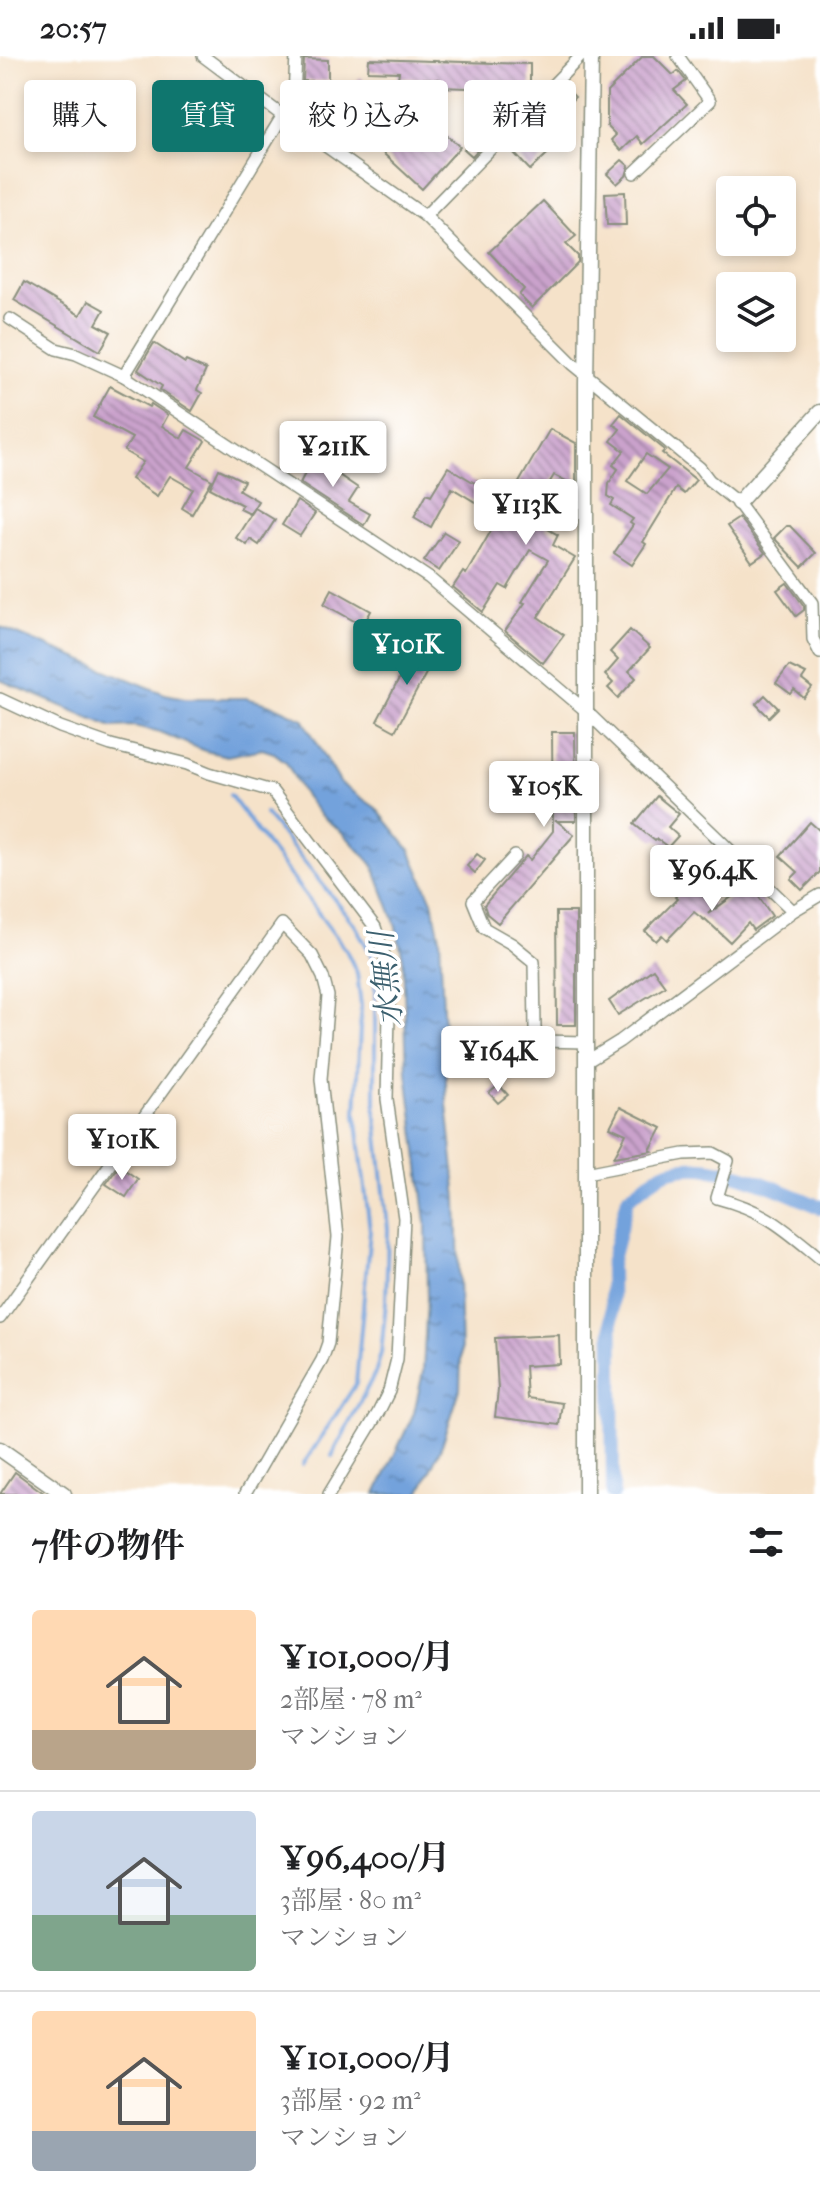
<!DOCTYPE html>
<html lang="ja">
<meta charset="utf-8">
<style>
:root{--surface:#fff;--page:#f2f2f2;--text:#202124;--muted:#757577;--line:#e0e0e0;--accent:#0f766e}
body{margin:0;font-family:"IM FELL French Canon","Noto Serif JP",serif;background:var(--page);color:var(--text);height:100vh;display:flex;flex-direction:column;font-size:30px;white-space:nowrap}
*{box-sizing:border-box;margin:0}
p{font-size:26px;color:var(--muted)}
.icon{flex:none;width:44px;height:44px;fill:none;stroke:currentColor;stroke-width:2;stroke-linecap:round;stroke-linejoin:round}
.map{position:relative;height:1438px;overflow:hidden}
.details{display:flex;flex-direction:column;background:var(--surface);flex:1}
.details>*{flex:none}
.top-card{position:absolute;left:24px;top:24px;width:772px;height:72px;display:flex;gap:16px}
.buttons{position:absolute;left:716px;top:120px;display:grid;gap:16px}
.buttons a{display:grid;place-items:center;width:80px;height:80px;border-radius:8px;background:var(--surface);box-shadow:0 4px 12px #0003;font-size:40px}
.price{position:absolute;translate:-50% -68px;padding:0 18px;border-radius:8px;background:#fff;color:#222;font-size:26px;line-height:52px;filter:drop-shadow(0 2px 4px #0008)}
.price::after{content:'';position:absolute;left:50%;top:48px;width:24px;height:18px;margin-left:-12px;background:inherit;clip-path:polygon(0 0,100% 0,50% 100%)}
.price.selected{background:var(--accent);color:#fff}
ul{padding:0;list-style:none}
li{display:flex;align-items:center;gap:24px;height:200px;padding:0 32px}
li+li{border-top:2px solid var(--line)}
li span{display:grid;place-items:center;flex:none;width:224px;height:160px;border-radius:8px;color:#555}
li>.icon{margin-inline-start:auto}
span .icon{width:96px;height:96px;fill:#fffc;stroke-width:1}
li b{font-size:34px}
h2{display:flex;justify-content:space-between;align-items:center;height:96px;padding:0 32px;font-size:34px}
.pill{padding:0 28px;border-radius:8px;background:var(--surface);box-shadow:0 4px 12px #0003;font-size:28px;line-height:72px}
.pill.selected{background:var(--accent);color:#fff}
.status{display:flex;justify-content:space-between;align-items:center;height:56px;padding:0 40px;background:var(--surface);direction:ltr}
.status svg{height:22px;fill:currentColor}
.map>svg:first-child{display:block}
.water{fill:url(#water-ripples);stroke:#497088;stroke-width:2}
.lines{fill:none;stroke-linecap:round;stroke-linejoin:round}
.stream{stroke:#73a2dc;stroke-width:4}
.canal{stroke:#73a2dc;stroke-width:14}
.building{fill:url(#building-back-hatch);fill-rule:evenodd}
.minor-casing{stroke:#8a907e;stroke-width:14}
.tertiary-casing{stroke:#8a907e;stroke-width:17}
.minor{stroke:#fff;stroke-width:11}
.tertiary{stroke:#fff;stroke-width:14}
.labels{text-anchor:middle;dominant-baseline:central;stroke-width:7;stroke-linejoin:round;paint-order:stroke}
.water-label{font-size:32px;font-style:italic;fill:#3c606f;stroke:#fff}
</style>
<div class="status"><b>20:57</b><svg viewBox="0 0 49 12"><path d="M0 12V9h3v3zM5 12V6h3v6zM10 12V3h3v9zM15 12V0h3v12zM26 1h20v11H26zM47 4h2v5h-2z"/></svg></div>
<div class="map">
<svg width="820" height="1438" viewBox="0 0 820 1438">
<defs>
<pattern id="water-ripples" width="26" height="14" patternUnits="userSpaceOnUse" patternTransform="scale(2)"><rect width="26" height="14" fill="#73a2dc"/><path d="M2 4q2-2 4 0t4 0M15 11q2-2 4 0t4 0" fill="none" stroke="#5e85b3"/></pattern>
<pattern id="building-back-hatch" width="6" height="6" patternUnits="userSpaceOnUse" patternTransform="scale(2)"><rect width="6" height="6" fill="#caa2cc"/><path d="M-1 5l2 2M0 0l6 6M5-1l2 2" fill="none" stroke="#a385a6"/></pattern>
</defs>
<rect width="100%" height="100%" fill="#fff"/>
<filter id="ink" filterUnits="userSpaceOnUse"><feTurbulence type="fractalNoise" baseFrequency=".0125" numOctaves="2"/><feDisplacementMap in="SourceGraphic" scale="16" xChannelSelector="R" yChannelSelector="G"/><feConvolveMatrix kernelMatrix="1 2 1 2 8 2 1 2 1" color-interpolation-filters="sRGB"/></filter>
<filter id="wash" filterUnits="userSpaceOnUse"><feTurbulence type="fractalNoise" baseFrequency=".006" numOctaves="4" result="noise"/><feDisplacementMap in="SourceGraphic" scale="32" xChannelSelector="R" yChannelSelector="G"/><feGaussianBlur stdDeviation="1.8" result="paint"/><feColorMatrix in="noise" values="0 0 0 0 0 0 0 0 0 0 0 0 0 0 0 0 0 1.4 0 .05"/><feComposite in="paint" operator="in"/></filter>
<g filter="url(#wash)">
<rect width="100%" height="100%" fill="#f5e2c9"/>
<polygon class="water" points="0,571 165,638 185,642 246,642 275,650 303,663 341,728 376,752 410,794 432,845 440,882 447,1048 457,1143 461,1299 460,1333 442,1389 419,1438 376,1438 414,1357 423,1316 427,1242 426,1166 407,1017 403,902 395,867 373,809 343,777 319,758 303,737 286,706 274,697 262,693 227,700 205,695 157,675 134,670 112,671 0,624"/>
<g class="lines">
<g class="stream">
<polyline points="230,739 346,894 357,917 361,950 356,1058 370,1174 356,1328 303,1409"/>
<polyline points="265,757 355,869 375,905 375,1052 388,1173 386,1246 381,1297 376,1315 332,1400"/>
</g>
<path class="canal" d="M613 1438 611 1208 628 1142C639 1134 652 1123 664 1117 709 1098 779 1134 820 1151"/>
</g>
<g id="blocks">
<g class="building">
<polygon points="643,0 654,0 673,19 678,15 686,25 674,34 687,48 643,88 637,80 621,95 611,84 616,79 607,70 607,36"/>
<polygon points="304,3 328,4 328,25 303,25"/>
<polygon points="369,3 530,8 530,34 439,31 439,23 398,22 399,16 368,15"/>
<polygon points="360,21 418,74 429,63 460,91 422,133 333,51"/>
<polygon points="564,30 575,41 558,58 573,74 530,114 513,96 519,90 512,83"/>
<polygon points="495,60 503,68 472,100 464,93"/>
<polygon points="622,104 629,110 626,120 617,128 607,118"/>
<polygon points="625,136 626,169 607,169 605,137"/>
<polygon points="543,145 576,180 566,188 578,200 578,206 532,252 519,239 524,233 489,196"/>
<polygon points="24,226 80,259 88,245 104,254 96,268 111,276 100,295 14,244"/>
<polygon points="154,287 185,307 186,305 206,314 197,334 202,337 192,355 160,334 162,330 138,314"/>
<polygon points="110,330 149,351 151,348 168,359 162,370 181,382 186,374 205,385 189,411 212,424 192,458 182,452 193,433 170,420 157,440 131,423 143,406 124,395 132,382 93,361"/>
<path d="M621 358 665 394 662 397 696 424 684 438 676 432 643 486 646 488 632 509 614 497 633 469 630 467 633 463 611 449 614 444 608 440 609 427 618 413 613 409 624 395 611 385 620 373 613 368ZM646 398 668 413 647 438 627 425Z"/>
<polygon points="550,373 576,387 576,430 554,419 541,441 559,451 546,472 558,479 553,489 575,502 538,561 564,579 543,607 505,575 525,547 522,546 548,504 530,494 507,533 500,529 483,556 453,531 463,516 466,518"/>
<polygon points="314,400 332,410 330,413 358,432 349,446 370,458 364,469 300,427"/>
<polygon points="448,411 488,435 480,449 452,432 431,471 414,461 427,437 431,439"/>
<polygon points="219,413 244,425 239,434 258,445 250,458 240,453 242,449 210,432"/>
<polygon points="297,445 315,457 300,480 282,469"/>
<polygon points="255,452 275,464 259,489 250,483 247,489 236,482"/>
<polygon points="739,462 765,497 752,506 727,470"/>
<polygon points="786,470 790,470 816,497 802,511 774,482"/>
<polygon points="444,476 459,485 439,515 424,505"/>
<polygon points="787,527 804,550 804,554 796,560 777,534"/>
<polygon points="332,533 371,555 363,570 324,548"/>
<polygon points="630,574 650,592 629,615 636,622 618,642 608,632 613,627 605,619 618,604 610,596"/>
<polygon points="418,587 437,597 395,675 377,665"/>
<polygon points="789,610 806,618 802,624 812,632 804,642 794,634 791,638 776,627"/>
<polygon points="765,639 778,652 769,661 756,648"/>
<polygon points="552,676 575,676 576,765 557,765 574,779 498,867 487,858 484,849 526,800 530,804 553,775"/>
<polygon points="657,740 679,758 668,771 678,780 668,791 657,783 655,785 634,768"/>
<polygon points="810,766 820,775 820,816 802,834 791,823 798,816 780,800"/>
<polygon points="477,798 485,804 475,817 467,810"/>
<polygon points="729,808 739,815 727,832 716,825"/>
<polygon points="688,826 714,850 708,858 750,828 772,860 753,874 748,867 730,886 705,863 704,864 694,856 667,884 662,879 656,885 645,875 677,843 675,841"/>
<polygon points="556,856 576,856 576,969 557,969"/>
<polygon points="653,913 665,930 618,959 609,945"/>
<polygon points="499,1029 508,1039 498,1047 489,1037"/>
<polygon points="620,1051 662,1072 650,1094 652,1095 614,1101 626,1078 610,1071"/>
<polygon points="119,1110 138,1123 126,1141 106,1128"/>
<polygon points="559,1279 560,1308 525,1310 527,1342 562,1347 559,1369 495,1361 498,1334 495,1282"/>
<polygon points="15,1416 45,1438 0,1438"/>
</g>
</g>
</g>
<g filter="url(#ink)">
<use href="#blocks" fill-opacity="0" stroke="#8a907e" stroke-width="2"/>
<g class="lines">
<defs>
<g id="minor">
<polyline points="203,0 283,60 425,160 573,308 700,412 709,424 738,447 812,547 813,583 820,597"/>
<polyline points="634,117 710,45 678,0"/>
<polyline points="425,160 581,0"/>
<polyline points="10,263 56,293 76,298 124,320 429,522 586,655 793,855"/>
<polyline points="124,320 294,41 296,0"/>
<polyline points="0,643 60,671 111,689 187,708 209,717 272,735 375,871 390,917 387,1043 404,1162 397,1303 389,1335 378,1357 329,1438"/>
<polyline points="515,800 473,845 484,872 512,888 534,906 535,973 541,985 586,986"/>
<polyline points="586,1006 620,985 793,855 820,839"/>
<path d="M586 1117 684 1098 713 1097 728 1105 717 1142C766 1155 782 1171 820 1202"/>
<polyline points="0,1262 282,868 312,899 323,921 328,940 321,1023 338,1181 328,1287 322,1304 245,1438"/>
</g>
<g id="tertiary">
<polyline points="738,447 820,356"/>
<polyline points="0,1393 64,1438"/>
<polyline points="586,1438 586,327 591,0"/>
</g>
</defs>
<use href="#minor" class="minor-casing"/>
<use href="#tertiary" class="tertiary-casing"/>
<use href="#minor" class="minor"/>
<use href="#tertiary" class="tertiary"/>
</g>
</g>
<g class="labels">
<g class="water-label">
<text transform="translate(386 923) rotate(-96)">水無川</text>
</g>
</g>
</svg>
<div class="buttons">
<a><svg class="icon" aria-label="locate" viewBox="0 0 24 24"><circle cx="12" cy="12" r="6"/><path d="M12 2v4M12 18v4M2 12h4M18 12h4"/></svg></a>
<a><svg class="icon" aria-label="layers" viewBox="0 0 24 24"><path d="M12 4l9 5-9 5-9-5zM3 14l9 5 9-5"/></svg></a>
</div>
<b class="price" style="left:333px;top:433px">¥211K</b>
<b class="price" style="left:526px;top:491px">¥113K</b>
<b class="price selected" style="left:407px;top:631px">¥101K</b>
<b class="price" style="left:544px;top:773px">¥105K</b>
<b class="price" style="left:712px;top:857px">¥96.4K</b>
<b class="price" style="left:498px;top:1038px">¥164K</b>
<b class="price" style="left:122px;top:1126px">¥101K</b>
<div class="top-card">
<a class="pill">購入</a>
<a class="pill selected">賃貸</a>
<a class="pill">絞り込み</a>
<a class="pill">新着</a>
</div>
</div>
<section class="details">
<h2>7件の物件<svg class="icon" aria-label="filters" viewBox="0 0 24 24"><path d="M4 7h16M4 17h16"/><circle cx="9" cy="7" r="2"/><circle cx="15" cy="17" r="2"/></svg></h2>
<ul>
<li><span style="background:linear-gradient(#ffd9b3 75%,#b9a48a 0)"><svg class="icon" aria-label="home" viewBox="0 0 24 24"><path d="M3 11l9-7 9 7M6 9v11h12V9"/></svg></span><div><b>¥101,000/月</b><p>2部屋 · 78 m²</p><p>マンション</p></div></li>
<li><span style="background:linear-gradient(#c9d6e8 65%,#7fa58c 0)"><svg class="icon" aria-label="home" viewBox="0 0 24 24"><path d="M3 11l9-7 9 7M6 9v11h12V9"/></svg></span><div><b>¥96,400/月</b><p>3部屋 · 80 m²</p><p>マンション</p></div></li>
<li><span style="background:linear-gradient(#ffd9b3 75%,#9aa5b1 0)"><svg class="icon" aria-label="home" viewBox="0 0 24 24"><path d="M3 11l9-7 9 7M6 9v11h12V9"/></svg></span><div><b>¥101,000/月</b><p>3部屋 · 92 m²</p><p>マンション</p></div></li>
</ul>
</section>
